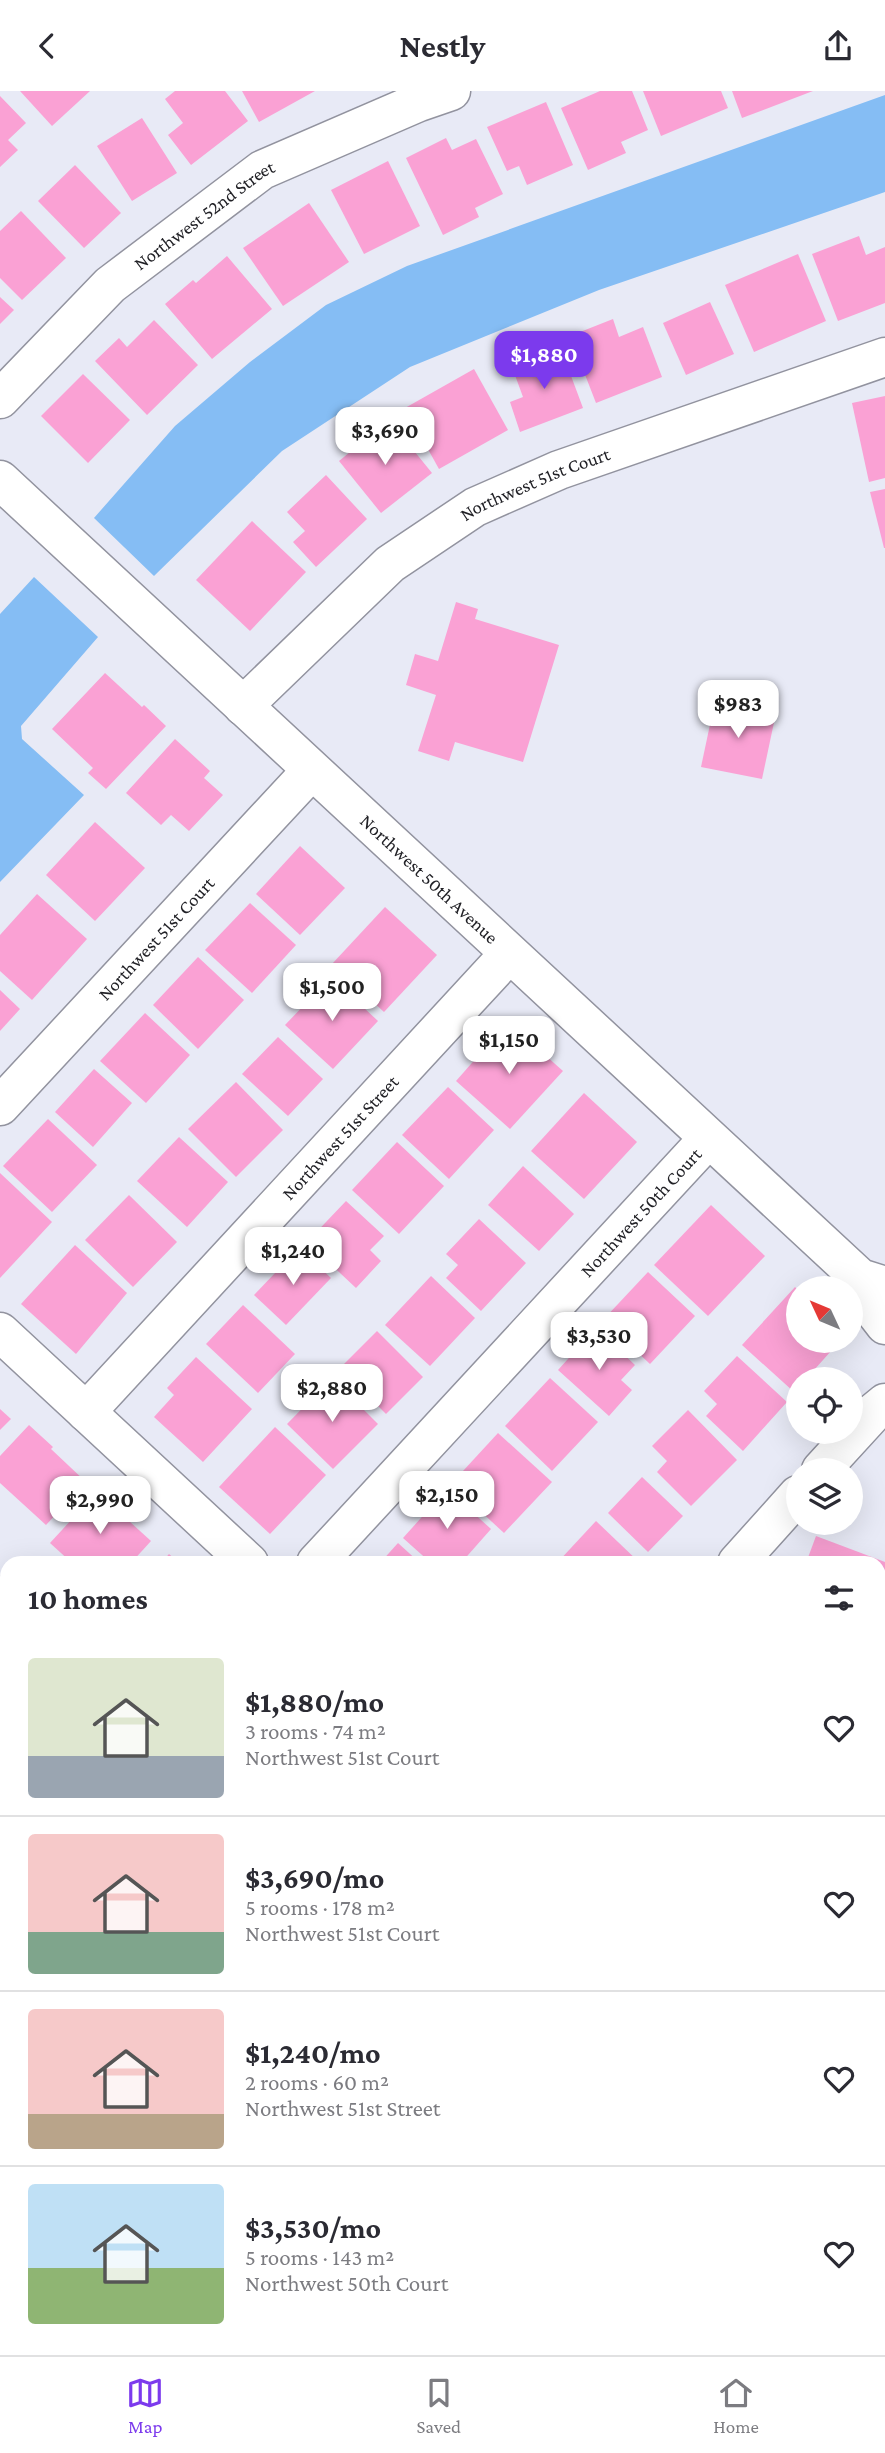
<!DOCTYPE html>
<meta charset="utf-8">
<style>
:root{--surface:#fff;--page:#f7f7f7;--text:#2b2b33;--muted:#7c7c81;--line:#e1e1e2;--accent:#7c3aed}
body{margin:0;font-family:"Crimson Pro",serif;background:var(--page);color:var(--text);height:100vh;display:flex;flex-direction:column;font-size:26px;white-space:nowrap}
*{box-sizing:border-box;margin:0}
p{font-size:23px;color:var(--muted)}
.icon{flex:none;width:38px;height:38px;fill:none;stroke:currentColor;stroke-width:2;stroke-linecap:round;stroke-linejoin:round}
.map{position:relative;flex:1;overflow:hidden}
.drawer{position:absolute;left:0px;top:1465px;width:886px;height:800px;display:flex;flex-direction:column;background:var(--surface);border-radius:21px 21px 0 0;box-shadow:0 7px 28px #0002}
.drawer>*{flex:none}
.needle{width:46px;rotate:314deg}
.tools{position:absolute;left:786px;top:1185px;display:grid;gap:14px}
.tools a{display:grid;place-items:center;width:77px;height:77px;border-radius:50%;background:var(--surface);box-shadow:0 7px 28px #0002;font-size:35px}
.price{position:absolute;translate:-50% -60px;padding:0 16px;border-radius:14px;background:#fff;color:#222;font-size:23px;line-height:46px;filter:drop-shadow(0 2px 4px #0008)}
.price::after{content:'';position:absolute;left:50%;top:42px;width:21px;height:16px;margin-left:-10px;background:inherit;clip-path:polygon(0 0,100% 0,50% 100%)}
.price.selected{background:var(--accent);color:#fff}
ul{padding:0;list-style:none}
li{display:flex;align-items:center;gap:21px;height:175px;padding:0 28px}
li+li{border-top:2px solid var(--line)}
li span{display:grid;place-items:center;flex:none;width:196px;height:140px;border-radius:7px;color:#555}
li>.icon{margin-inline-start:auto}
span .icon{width:84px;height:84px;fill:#fffc;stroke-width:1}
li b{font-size:30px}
h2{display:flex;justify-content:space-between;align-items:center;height:84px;padding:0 28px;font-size:30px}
header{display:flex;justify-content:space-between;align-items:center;height:91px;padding:0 28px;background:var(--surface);font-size:32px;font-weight:700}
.tabs{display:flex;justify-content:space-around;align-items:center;height:98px;border-top:2px solid var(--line);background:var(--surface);font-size:19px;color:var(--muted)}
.tabs a{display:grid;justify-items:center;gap:4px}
.tabs .selected{color:var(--accent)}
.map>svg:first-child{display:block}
.water{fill:#85bdf4}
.building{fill:#faa1d4}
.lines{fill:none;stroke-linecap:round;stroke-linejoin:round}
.street-casing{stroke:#92939f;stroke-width:41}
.secondary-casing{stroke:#92939f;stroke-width:41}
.street{stroke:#fff;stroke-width:38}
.secondary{stroke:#fff;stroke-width:38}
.labels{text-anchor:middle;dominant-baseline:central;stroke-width:6;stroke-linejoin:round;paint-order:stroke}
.street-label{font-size:19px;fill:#212126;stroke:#f6f8ff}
</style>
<header><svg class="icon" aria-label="back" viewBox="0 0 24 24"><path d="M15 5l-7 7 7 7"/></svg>Nestly<svg class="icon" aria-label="share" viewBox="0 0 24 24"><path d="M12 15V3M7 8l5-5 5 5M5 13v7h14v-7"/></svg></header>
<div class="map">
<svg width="885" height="2264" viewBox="0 0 885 2264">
<rect width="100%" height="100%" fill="#e8eaf6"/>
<g class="water">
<polygon points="885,4 885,101 599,199 410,276 282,360 154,485 94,427 175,335 250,271 326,214 407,175"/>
<polygon points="34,486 98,546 21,635 22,648 84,704 0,791 0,523"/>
<polygon points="879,2056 885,2057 885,2131 879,2128"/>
<polygon points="0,2150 7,2156 7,2258 116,2258 123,2264 0,2264"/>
</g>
<g class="building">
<polygon points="20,0 90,0 52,35"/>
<polygon points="175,0 225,0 248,30 191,74 168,44 183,32 165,8"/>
<polygon points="242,0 315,0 259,31"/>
<polygon points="600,0 632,0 648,39 621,51 626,62 588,79 561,17"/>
<polygon points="643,0 721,0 728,17 661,45"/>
<polygon points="732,0 813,0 742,27"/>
<polygon points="0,5 26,32 8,49 18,59 0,76"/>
<polygon points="546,11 573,74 527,94 519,75 507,80 487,36"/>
<polygon points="142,27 177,82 132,110 97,55"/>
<polygon points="446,47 452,59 476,48 503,103 475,117 479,126 443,144 406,67"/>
<polygon points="388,70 420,135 364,163 331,99"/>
<polygon points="75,74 121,122 84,157 38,110"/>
<polygon points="309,112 349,171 283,215 243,157"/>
<polygon points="21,120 66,167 22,209 0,187 0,140"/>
<polygon points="859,145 866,164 885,156 885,212 838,230 812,163"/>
<polygon points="798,163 826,230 754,261 725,194"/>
<polygon points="227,165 272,218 212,268 165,213 193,189 196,192"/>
<polygon points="0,206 14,219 0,233"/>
<polygon points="710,211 734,263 686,284 663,232"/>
<polygon points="613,228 619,246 643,236 662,286 596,312 570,245"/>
<polygon points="154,229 198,274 147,324 95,270 119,247 127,256"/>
<polygon points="561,258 583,317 520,341 510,311 523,306 512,276"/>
<polygon points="474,278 508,339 439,378 405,317"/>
<polygon points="83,283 130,329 88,372 41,325"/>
<polygon points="885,305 885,387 869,391 852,312"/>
<polygon points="389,329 432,382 381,422 339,370"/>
<polygon points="326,384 367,428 316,476 293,451 305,440 287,421"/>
<polygon points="885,398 885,457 884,457 870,401"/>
<polygon points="252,430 306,481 250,540 196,489"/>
<polygon points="456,511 478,518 475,528 559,554 523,671 455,651 449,670 418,660 436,604 406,594 415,563 438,570"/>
<polygon points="105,582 142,616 144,614 166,635 106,698 88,682 93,677 52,638"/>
<polygon points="715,610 776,622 762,688 701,676"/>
<polygon points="175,648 210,680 204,687 223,704 189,740 171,724 161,734 126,702"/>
<polygon points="95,731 145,777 95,830 46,784"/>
<polygon points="300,755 345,797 300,844 256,803"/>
<polygon points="37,803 87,848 32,909 0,880 0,844"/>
<polygon points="250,812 296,854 252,902 205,859"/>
<polygon points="385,816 437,864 384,921 332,873"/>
<polygon points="198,866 244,909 198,958 153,914"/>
<polygon points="331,886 378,930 333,978 285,934"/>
<polygon points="0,899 20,918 0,940"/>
<polygon points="145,922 190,964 146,1012 100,970"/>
<polygon points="508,931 563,980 510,1038 456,990"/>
<polygon points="278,946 323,988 288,1025 242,983"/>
<polygon points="94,978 132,1012 93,1056 55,1021"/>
<polygon points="236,991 283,1039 236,1086 188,1038"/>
<polygon points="448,996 494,1039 449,1088 402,1044"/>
<polygon points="584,1002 637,1051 584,1108 531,1060"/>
<polygon points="48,1028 97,1074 52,1121 3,1075"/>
<polygon points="179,1046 228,1091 187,1136 137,1090"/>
<polygon points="397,1051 444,1095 399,1143 352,1099"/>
<polygon points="523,1075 574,1123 539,1160 488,1114"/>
<polygon points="0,1082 52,1131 0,1187"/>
<polygon points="129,1104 177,1151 133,1196 85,1149"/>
<polygon points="346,1110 384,1145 370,1159 381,1170 356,1197 307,1151"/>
<polygon points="711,1114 765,1165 708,1225 654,1174"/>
<polygon points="479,1128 526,1172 481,1220 446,1187 458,1174 446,1163"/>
<polygon points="75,1154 127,1202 76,1263 21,1213"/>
<polygon points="299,1157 331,1187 286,1234 254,1204"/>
<polygon points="648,1181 695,1225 650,1273 603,1229"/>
<polygon points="431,1185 475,1227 430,1275 385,1234"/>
<polygon points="795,1196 798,1199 798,1250 840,1250 806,1288 798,1288 798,1296 794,1301 742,1254"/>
<polygon points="243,1214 295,1263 258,1302 206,1253"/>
<polygon points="596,1237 635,1274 621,1289 632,1299 609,1325 558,1279"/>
<polygon points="377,1240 423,1286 386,1323 340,1277"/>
<polygon points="737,1265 787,1311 743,1360 706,1325 717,1313 704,1300"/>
<polygon points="196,1266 252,1318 203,1371 154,1326 174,1304 167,1297"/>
<polygon points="332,1287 378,1333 333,1378 287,1333"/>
<polygon points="550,1287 598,1331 552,1380 505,1335"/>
<polygon points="0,1318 11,1328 0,1339"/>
<polygon points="688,1319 737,1369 691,1415 657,1381 667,1370 652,1355"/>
<polygon points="29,1334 53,1356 51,1358 86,1391 46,1434 0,1392 0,1365"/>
<polygon points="275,1336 326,1384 270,1443 219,1396"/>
<polygon points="498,1342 552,1391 504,1442 451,1393"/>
<polygon points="642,1386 683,1425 648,1461 608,1422"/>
<polygon points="447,1398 491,1438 461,1472 431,1472 403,1447"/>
<polygon points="97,1401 151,1450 131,1472 72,1472 50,1452"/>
<polygon points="596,1430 640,1472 557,1472"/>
<polygon points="816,1445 885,1471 885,1526 879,1543 878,1472 806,1472"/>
<polygon points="398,1452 420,1472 380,1472"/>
<polygon points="169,1463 179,1472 161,1472"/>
<polygon points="0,1603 7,1609 7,1646 0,1654"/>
<rect x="878" y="1646" width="7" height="65"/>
<polygon points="7,1666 7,1738 0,1745 0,1673"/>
<polygon points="548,2258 583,2258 577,2264 555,2264"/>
<polygon points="598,2258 663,2258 657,2264 592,2264"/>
<polygon points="684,2258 695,2258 702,2264 678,2264"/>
</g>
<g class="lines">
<defs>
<g id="street">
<path id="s1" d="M0 308 110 194 262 79 419 11 451 0"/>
<path id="s2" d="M0 389 860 1187 885 1195"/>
<path id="s3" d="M243 615 390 473 475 416 559 379 885 266"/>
<path id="s4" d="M0 1015 311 680"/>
<polyline points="860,1187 868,1212 885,1234"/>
<polyline points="0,1241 249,1472"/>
<path id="s5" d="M86 1321 509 863"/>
<polyline points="821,1379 874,1321 885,1312"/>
<path id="s6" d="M316 1472 708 1048"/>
<polyline points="737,1472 798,1404"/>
<polyline points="0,1505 7,1511"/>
<polyline points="878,1595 885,1596"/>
<polyline points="878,1868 885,1868"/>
<polyline points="799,2258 806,2264"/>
</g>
<g id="secondary">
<polyline points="0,1919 7,1925"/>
<polyline points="0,2008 7,2015"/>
<polyline points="270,2258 277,2264"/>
<polyline points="367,2258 374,2264"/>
</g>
</defs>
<use href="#street" class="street-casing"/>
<use href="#secondary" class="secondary-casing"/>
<use href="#street" class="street"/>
<use href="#secondary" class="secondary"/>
</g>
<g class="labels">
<g class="street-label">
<text stroke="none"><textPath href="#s1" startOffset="276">Northwest 52nd Street</textPath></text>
<text stroke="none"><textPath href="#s3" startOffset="371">Northwest 51st Court</textPath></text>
<text stroke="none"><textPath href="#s2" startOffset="586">Northwest 50th Avenue</textPath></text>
<text stroke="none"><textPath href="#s4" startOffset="229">Northwest 51st Court</textPath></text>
<text stroke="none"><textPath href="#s5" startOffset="374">Northwest 51st Street</textPath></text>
<text stroke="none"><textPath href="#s6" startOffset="478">Northwest 50th Court</textPath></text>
</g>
</g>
</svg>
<div class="tools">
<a><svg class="needle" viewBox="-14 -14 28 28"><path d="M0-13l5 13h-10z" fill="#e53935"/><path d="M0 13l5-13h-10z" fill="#7c7c81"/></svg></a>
<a><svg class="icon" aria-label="locate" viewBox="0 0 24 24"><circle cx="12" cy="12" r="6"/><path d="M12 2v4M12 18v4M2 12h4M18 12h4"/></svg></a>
<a><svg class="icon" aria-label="layers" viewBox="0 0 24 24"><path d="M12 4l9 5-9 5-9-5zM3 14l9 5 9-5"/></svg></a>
</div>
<b class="price selected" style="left:544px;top:300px">$1,880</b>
<b class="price" style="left:385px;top:376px">$3,690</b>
<b class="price" style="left:738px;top:649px">$983</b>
<b class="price" style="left:332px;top:932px">$1,500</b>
<b class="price" style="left:509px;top:985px">$1,150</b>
<b class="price" style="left:293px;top:1196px">$1,240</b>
<b class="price" style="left:599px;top:1281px">$3,530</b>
<b class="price" style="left:332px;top:1333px">$2,880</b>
<b class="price" style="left:447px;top:1440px">$2,150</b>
<b class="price" style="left:100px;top:1445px">$2,990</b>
<section class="drawer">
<h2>10 homes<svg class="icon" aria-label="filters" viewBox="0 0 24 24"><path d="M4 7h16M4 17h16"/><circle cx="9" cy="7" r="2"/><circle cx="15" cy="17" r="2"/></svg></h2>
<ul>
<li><span style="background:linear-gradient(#dfe7d0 70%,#9aa5b1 0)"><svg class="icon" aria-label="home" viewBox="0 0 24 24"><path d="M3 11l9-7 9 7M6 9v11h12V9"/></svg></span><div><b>$1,880/mo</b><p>3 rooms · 74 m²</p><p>Northwest 51st Court</p></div><svg class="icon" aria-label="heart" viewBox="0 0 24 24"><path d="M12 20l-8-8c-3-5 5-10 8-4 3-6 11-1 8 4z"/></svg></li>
<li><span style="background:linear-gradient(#f6c9c9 70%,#7fa58c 0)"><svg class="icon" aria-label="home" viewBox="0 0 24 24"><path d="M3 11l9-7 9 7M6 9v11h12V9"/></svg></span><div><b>$3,690/mo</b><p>5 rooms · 178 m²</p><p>Northwest 51st Court</p></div><svg class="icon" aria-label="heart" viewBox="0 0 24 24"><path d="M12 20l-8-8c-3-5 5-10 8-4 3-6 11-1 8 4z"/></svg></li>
<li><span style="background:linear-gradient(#f6c9c9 75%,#b9a48a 0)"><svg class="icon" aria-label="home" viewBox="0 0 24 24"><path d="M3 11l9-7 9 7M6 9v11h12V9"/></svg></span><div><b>$1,240/mo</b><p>2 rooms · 60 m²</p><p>Northwest 51st Street</p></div><svg class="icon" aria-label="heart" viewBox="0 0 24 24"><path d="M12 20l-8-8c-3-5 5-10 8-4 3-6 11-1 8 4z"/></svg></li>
<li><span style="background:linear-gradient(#bfe0f5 60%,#8fb573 0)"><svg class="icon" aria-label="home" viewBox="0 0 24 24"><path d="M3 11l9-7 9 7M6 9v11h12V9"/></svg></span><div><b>$3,530/mo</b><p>5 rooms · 143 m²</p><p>Northwest 50th Court</p></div><svg class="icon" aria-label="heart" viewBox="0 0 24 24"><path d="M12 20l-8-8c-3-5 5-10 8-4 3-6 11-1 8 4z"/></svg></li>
</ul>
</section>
</div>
<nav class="tabs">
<a class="selected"><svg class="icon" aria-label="map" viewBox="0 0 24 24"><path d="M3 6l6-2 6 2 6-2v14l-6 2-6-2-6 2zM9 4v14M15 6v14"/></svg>Map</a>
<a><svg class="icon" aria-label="saved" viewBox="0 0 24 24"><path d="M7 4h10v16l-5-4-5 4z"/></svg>Saved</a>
<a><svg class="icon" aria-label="home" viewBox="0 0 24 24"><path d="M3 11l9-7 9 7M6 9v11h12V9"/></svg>Home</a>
</nav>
